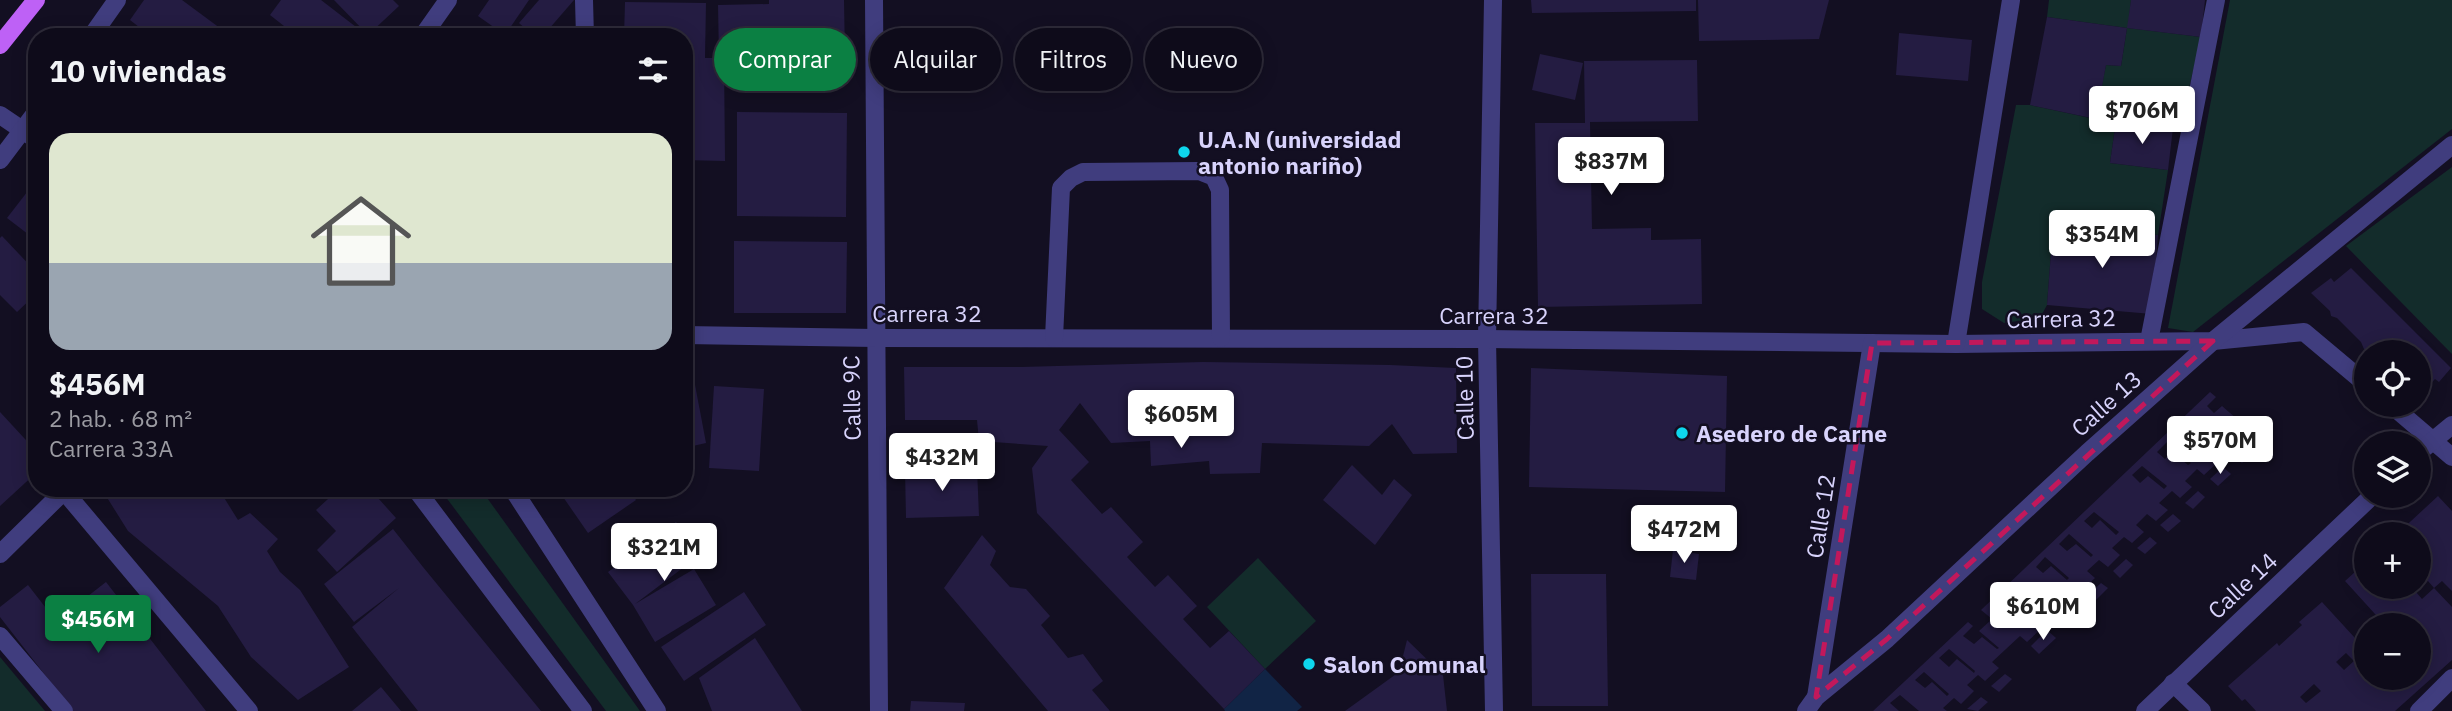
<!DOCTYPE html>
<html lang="es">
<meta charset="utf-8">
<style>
:root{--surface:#0e0b1a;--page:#171423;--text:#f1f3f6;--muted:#9b9ba2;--line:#2e2b39;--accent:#0b8043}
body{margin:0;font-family:"IBM Plex Sans",sans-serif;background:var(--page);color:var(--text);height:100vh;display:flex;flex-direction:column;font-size:26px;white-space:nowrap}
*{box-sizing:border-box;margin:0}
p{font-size:23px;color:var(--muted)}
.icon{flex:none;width:38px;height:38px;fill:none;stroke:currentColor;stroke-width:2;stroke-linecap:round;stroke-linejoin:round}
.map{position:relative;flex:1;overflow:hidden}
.side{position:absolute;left:28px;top:28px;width:665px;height:469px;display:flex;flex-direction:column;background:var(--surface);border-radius:28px;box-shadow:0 4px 18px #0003,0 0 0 2px var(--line)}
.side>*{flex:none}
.top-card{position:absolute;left:714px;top:28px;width:665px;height:63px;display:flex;gap:14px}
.controls{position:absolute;left:2354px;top:340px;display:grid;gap:14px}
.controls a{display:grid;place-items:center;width:77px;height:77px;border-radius:50%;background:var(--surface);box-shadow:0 4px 18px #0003,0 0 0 2px var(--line);font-size:35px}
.price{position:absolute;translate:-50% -60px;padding:0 16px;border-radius:7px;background:#fff;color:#222;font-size:23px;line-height:46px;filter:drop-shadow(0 2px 4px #0008)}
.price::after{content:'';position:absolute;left:50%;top:42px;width:21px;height:16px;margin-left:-10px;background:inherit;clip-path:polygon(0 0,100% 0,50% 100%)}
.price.selected{background:var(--accent);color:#fff}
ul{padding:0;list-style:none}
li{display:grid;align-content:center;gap:14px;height:371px;padding:0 21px}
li+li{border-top:2px solid var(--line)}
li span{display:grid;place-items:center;height:217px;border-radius:21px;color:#555}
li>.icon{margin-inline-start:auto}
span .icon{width:126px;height:126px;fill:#fffc;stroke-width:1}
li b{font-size:30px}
h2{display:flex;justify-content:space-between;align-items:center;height:84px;padding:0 21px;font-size:30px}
.pill{padding:0 24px;border-radius:32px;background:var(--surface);box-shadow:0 4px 18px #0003,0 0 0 2px var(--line);font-size:24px;line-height:63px}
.pill.selected{background:var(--accent);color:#fff}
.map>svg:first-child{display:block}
.green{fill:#132c2b}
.water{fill:#112445}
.building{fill:#241c42;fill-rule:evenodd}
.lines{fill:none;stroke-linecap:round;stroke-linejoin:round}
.minor{stroke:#403d7e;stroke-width:18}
.major{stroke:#be61f6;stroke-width:18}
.marked{fill:none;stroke:#c2185b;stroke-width:5;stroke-dasharray:14 9;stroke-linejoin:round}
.poi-dot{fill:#0ed6ed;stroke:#130f22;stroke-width:2.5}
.labels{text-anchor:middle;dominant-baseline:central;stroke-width:5;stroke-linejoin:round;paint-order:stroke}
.poi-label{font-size:23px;font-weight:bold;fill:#d8d3fc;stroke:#130f22;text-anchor:start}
.street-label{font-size:23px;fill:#d8d3fc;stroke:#130f22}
</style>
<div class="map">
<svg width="2452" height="711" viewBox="0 0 2452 711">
<rect width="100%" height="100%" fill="#130f22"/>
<g class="green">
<polygon points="2049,0 2131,0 2128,28 2201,37 2185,105 2173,128 2116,121 2110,163 2168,170 2158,235 2053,227 2047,305 2040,318 2004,323 1982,309 1982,282 2016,105 2030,105 2095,119 2106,65 2121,66 2127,28 2047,17"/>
<polygon points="2230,0 2452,0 2452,129 2193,332 2168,328"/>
<polygon points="2452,167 2452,354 2346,246"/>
<polygon points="439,488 480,488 640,711 606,711"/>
<polygon points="1258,558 1316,621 1265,669 1207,607"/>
<polygon points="0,657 45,711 0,711"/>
</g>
<polygon class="water" points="1265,669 1302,707 1297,711 1225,711 1224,709"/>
<g class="building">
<polygon points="144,0 182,0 232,37 152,37 130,20"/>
<polygon points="281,0 321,0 369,37 298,37 270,15"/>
<polygon points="334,0 393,0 399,6 368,35"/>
<polygon points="489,0 529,0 505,35 478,16"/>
<polygon points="539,0 574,0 542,37 535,37 519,23"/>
<polygon points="769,0 844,0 845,56 724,58 725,161 684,160 684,37 624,37 625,2 706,3 705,58 719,58 718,5 769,4"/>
<polygon points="1531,0 1696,0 1696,11 1532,13"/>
<polygon points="1698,0 1829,0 1819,39 1699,41"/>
<polygon points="2131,0 2205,0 2201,37 2127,28 2121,66 2106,65 2096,119 2030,105 2047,17 2127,28"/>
<polygon points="1899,33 1972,40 1968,81 1896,75"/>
<polygon points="1540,54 1583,63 1575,100 1532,90"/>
<polygon points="1697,60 1698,121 1590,122 1592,229 1651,228 1651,240 1701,239 1702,304 1538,307 1535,123 1585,123 1584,61"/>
<polygon points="737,112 847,113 846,217 737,216"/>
<polygon points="2116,121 2173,128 2168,170 2110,163"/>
<polygon points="31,187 37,192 37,241 7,218"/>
<polygon points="2053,226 2158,235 2152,314 2047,305"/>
<polygon points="2,236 37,273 37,293 17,312 0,295 0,238"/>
<polygon points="734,241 847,242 846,313 734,313"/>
<polygon points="2351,268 2451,368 2439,382 2435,379 2418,397 2418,352 2372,352 2364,349 2361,342 2337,318 2331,316 2330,311 2311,293 2331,278 2334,282"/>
<polygon points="1203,362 1390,365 1456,368 1457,453 1413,454 1392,424 1369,446 1262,443 1260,473 1210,474 1209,461 1151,466 1150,441 1111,443 1080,403 1059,430 1089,462 1071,480 1102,514 1111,507 1143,542 1127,557 1155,587 1168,575 1197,606 1183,619 1210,648 1229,631 1265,669 1224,709 1037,513 1032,468 1048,446 979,441 977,420 905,420 904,367 1021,367"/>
<polygon points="1531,368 1727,376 1725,492 1529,487"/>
<polygon points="693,374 706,443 684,448 684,375"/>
<polygon points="714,386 764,389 759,471 709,468"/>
<path d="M2210 392 2216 397 2207 406 2214 413 2222 406 2237 419 2240 418 2246 423 2233 434 2241 441 2230 452 2222 446 2210 457 2217 463 2204 475 2197 469 2185 481 2192 487 2180 498 2172 491 2159 503 2168 510 2156 521 2147 514 2136 525 2144 532 2132 543 2124 537 2112 548 2120 555 2108 567 2099 560 2087 571 2095 578 2083 589 2075 583 2064 595 2071 601 2059 612 2051 605 2037 620 2043 627 2027 642 2020 636 1992 662 1999 668 1985 681 1978 675 1967 685 1974 691 1961 704 1954 698 1943 708 1947 711H1919L1900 695 1890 703 1899 711H1873L1968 622 1973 626 1963 636 1974 644 1982 637 1997 649 1999 648 1979 631 1992 619 1981 610ZM2193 419 2215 439 2213 442 2197 428 2190 435 2182 429ZM2167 442 2191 463 2188 465 2172 452 2165 459 2157 452ZM2142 466 2167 486 2164 489 2148 476 2140 483 2132 475ZM2094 512 2119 532 2116 535 2100 520 2092 528 2084 521ZM2069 534 2093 555 2091 557 2076 544 2067 551 2059 544ZM2045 557 2069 578 2067 580 2051 566 2043 573 2036 567ZM1949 649 1975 671 1974 673 1957 659 1949 667 1939 658ZM1924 672 1949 694 1947 696 1932 682 1925 688 1915 680Z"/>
<polygon points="0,412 37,452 37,472 0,506"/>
<polygon points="2246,446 2254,452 2242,463 2235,457"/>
<polygon points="1352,465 1382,495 1394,479 1412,495 1375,545 1323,500"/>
<polygon points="2223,467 2231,474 2218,486 2210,479"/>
<polygon points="977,468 979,516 906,518 905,470"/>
<polygon points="101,488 218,488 238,520 250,513 278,539 267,551 280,572 300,590 349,667 298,700 251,657 218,606 128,531"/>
<polygon points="340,488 369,488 396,518 337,572 317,550 336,531 316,510"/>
<polygon points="568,488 628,488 636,500 588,533 561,494"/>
<polygon points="2198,491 2205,497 2193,509 2185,503"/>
<path d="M2438 496 2452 511V591L2442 581 2434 588 2452 607V660L2395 711H2256L2245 699 2242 701 2228 686 2277 643 2279 646 2302 625 2299 622 2322 602 2366 650V677H2418V625H2385L2345 581 2366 562V586H2418V534H2397ZM2428 581 2434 588 2422 599 2416 592ZM2346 653 2354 661 2344 670 2336 662ZM2314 684 2321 691 2306 703 2300 697Z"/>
<polygon points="2173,514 2181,521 2168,532 2160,525"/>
<polygon points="676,522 700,555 635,604 694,569 716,605 655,642 633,605 608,572"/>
<polygon points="393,529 423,567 541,711 418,711 352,627 399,588 354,622 324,584"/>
<polygon points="982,535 996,551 990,565 1010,587 1026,589 1050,616 1041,625 1068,658 1083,654 1103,681 1092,690 1110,711 1048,711 944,588"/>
<polygon points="2150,537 2157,543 2145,554 2137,548"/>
<polygon points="1673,550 1699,554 1696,580 1670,577"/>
<polygon points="2126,559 2133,565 2120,578 2113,571"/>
<polygon points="1531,574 1606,574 1608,706 1532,706"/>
<polygon points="106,582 206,711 73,711 0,617 0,607 28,585 56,621"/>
<polygon points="2101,583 2108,588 2096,600 2089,594"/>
<polygon points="744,592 766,625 684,681 661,647"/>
<polygon points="2076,605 2084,612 2072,623 2064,616"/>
<polygon points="2047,630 2056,638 2039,654 2031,646"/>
<polygon points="755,638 802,711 712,711 699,678"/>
<polygon points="1407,640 1443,675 1447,711 1345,711 1399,672"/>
<polygon points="2005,674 2012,679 1999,692 1991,686"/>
<polygon points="381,687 401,711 352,711"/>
<polygon points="1981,697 1988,702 1978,711 1967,709"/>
<polygon points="911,701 965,703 964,711 910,711"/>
</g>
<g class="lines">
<g class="minor">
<polyline points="584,0 585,37"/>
<polyline points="874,0 879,711"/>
<polyline points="1493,0 1487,339 1494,711"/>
<polyline points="91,37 117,0"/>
<polyline points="422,37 448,0"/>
<polyline points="0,115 37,140"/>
<polyline points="0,160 37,111"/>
<polyline points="684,335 875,338 1487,339 1956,344 2213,341 2304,332 2366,384"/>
<polyline points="1054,338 1061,188 1071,178 1083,172 1199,171 1214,177 1220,190 1221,338"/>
<polyline points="2149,341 2216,0"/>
<polyline points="1956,344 2011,0"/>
<polyline points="2390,404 2452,457"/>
<polyline points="2418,453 2452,425"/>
<polyline points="415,488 583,711"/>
<polyline points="512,488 657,711"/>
<polyline points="64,491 249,711"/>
<polyline points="0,554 67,488"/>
<polyline points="0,636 64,711"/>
<polyline points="2173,683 2202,711"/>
<polyline points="1816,697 1872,343"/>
<polyline points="1806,711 1816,697 1887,639 2087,453 2213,341 2452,145"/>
<polyline points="2145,711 2373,495"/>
<polyline points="2419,711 2452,678"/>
</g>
<polyline class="major" points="0,45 36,0"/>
</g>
<path class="marked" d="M2213 341 1887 639 1816 697 1872 343Z"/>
<g class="poi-dot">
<circle cx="1184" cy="152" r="7"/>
<circle cx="1682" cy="433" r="7"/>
<circle cx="1309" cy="664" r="7"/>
</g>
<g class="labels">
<g class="poi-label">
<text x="1198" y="139">U.A.N (universidad<tspan x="1198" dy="26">antonio nariño)</tspan></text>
<text x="1696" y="433">Asedero de Carne</text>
<text x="1323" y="664">Salon Comunal</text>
</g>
<g class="street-label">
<text x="927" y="313">Carrera 32</text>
<text x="1494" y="315">Carrera 32</text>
<text transform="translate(2061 318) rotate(-1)">Carrera 32</text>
<text transform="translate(851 398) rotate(-91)">Calle 9C</text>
<text transform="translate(1464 398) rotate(-91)">Calle 10</text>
<text transform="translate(2106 403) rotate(-42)">Calle 13</text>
<text transform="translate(1820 516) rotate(-81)">Calle 12</text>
<text transform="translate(2242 585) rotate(-43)">Calle 14</text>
</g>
</g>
</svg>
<div class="controls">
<a><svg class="icon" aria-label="locate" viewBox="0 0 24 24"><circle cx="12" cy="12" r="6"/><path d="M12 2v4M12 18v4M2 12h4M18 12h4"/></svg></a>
<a><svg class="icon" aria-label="layers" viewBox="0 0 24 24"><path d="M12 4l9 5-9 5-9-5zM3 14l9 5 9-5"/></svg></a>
<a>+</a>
<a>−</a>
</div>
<b class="price" style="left:2142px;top:146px">$706M</b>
<b class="price" style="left:1611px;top:197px">$837M</b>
<b class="price" style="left:2102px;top:270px">$354M</b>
<b class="price" style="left:1181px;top:450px">$605M</b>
<b class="price" style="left:2220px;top:476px">$570M</b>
<b class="price" style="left:942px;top:493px">$432M</b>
<b class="price" style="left:1684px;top:565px">$472M</b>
<b class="price" style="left:664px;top:583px">$321M</b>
<b class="price" style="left:2043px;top:642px">$610M</b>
<b class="price selected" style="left:98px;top:655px">$456M</b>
<div class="top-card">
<a class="pill selected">Comprar</a>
<a class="pill">Alquilar</a>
<a class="pill">Filtros</a>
<a class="pill">Nuevo</a>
</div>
<section class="side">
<h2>10 viviendas<svg class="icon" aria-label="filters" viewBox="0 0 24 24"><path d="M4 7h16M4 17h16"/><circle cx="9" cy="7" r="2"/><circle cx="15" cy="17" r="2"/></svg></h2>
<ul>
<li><span style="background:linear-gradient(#dfe7d0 60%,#9aa5b1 0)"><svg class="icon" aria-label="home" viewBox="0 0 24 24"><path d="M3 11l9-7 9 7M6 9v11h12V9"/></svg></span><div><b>$456M</b><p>2 hab. · 68 m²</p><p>Carrera 33A</p></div></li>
</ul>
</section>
</div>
